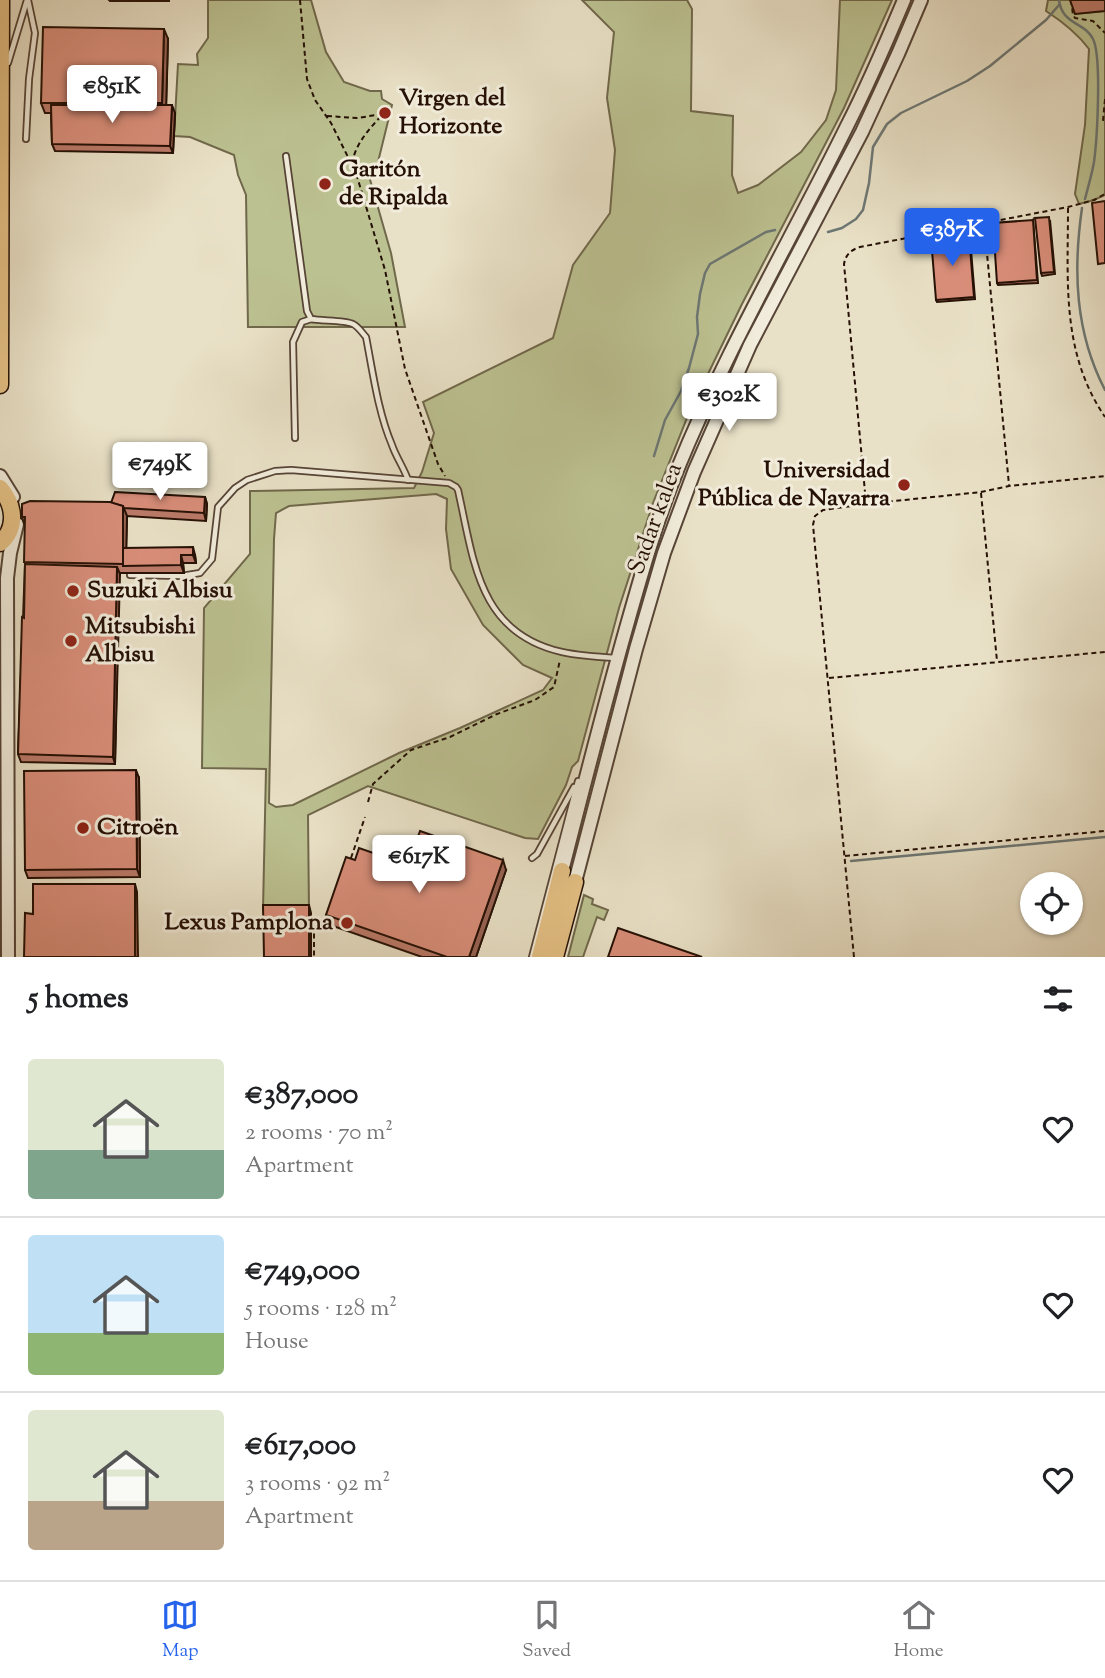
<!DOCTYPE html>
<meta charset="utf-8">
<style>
:root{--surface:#fff;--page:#f2f2f2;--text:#202124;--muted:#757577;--line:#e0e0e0;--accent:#2563eb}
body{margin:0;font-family:"Sorts Mill Goudy",serif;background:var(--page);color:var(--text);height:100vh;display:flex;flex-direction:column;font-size:26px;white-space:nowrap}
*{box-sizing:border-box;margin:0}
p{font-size:23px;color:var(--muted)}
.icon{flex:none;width:38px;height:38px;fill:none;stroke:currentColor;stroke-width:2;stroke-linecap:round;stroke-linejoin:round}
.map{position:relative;height:957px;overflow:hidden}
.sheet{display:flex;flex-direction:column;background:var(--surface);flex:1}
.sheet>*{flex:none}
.controls{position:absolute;left:1020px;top:872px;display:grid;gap:14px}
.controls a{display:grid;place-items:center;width:63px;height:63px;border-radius:50%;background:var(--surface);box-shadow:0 2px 5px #0004;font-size:35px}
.price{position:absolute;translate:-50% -60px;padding:0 16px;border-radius:7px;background:#fff;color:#222;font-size:23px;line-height:46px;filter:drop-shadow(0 2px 4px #0008)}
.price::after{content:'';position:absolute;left:50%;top:42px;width:21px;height:16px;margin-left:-10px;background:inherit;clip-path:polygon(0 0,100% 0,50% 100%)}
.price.current{background:var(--accent);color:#fff}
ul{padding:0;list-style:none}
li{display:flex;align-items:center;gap:21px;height:175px;padding:0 28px}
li+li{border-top:2px solid var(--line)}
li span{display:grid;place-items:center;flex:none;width:196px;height:140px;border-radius:7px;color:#555}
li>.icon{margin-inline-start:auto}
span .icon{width:84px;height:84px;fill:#fffc;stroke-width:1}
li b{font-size:30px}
h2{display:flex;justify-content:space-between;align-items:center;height:84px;padding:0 28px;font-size:30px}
.tabs{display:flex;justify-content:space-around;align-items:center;height:98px;border-top:2px solid var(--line);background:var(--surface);font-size:19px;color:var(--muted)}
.tabs a{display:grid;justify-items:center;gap:4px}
.tabs .current{color:var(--accent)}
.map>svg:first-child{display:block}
.green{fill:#bcc191;stroke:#70684b;stroke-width:2;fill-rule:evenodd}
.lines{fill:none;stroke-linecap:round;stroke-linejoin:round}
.stream{stroke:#6c7774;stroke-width:2.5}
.service-casing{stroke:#564436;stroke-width:8}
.tertiary-casing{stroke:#564436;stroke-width:16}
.trunk-casing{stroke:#251005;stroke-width:19}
.path{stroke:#251005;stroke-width:2;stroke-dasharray:5 3.5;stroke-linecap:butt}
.service{stroke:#f1ecdb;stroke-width:4.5}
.tertiary{stroke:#f1ecdb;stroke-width:12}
.trunk{stroke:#e4c084;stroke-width:16}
.wall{fill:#bb7a69;stroke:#251005;stroke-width:2}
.shaded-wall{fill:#986355;stroke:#251005;stroke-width:2}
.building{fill:#d98e7a;stroke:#251005;stroke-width:2}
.poi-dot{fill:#8f2418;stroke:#f1ecdb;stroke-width:2.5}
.labels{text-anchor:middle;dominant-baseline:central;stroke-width:6;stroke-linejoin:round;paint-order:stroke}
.poi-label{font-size:24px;font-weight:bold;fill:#251005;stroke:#f1ecdb;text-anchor:start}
.street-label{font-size:24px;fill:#251005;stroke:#f1ecdb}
</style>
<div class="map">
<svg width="1105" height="957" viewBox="0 0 1105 957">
<rect width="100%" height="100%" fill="#e9e1c7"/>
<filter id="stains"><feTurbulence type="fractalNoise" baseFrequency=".00286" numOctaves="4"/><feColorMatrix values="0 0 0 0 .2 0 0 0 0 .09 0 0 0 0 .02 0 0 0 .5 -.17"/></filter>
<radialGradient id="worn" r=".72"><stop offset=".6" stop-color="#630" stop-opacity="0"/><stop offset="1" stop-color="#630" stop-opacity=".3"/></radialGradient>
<g class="green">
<polygon points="208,0 311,0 326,52 344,82 370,91 381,91 382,99 392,105 377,166 369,176 391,253 405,327 248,327 246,195 238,175 234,155 190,137 174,136 178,64 198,65 197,54 208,38"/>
<path d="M582 0H687L692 9 691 111 733 116 732 175 738 193 758 185 801 152 826 120 836 90 840 0H892L844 108 742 304 689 413 653 503 619 608 578 761 572 767 566 785 538 839 525 838 368 786 308 815 309 910H263L266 769 202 768 204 608 250 554V491L414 488 422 472 434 433 423 402 553 338 573 265 610 213 615 150 607 98 614 32ZM436 494 447 499 446 529 451 569 483 625 523 665 552 678 543 690 460 728 399 753 293 805 276 807 269 803 274 539 276 513 289 506Z"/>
<path d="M1048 0H1074L1075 14 1105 11V195L1094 200 1079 204 1075 194 1085 125 1089 49C1077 33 1063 22 1046 11Z"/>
<polygon points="621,664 626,665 549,957 545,957"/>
<polygon points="584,895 593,899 592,904 608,910 604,920 597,917 583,957 568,957"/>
</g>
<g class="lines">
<g class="stream">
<path d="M1059 0C1062 25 1085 22 1093 39 1102 57 1097 140 1094 162 1092 174 1088 187 1085 199"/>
<path d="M1082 208C1073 271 1075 332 1105 390"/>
<polyline points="828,232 842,228 856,219 863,210 869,183 873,147 887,124 901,113 967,81 990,66 1046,20 1059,5"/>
<polyline points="654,456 665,420 681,391 689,368 698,334 697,317 700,294 705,273 710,264 766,232 775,230"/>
<polyline points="851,861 1105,837"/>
</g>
<defs>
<g id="service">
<polyline points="8,63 27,0"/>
<polyline points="26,139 29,79 35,33 28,0"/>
<path d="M286 156 307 311 311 319C322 321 345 320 353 324 359 327 362 333 366 337 373 373 378 412 392 445 396 457 404 468 408 480"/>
<polyline points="295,438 293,342 302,322 311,319"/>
<path d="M130 575 181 576 200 573 212 559 218 507 235 488 247 480 275 471 291 470 449 483 456 487 458 490C474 561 478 633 562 652 580 656 598 657 617 658"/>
<polyline points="532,858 537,854 574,787"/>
<polyline points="532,957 578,781"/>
</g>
<g id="tertiary">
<polyline points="0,476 13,497"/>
<path d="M562 871C583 789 604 706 627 625 642 572 657 519 678 468 726 350 791 240 847 126 868 85 886 43 904 0"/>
<polyline points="575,882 636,649 664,553 694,472 750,345 862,132 898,54 921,0"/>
<polyline points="8,957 7,578 10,553 17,524"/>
</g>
<g id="trunk">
<polyline points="0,385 1,0"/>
<path d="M0 488C14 504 18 528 0 543"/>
<polyline points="540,957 562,871"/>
<polyline points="555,957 575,882"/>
</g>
</defs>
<use href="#service" class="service-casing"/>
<use href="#tertiary" class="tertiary-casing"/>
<use href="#trunk" class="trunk-casing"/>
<g class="path">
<polyline points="300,0 307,79 315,100 331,123 356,173 385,270 405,369 438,464 445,476"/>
<polyline points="1071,0 1073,15 1075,18 1093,21 1105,33"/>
<polyline points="1105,99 1103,121 1105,121"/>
<path d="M327 116 357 118 383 114C369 129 356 143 352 163"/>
<path d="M1068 208C1068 282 1061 352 1105 417"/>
<polyline points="984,222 1009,485"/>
<polyline points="981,493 997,661"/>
<path d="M866 503 844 264C846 254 851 250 860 247L1068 207 1094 200 1105 194"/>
<polyline points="829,678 1105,652"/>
<polyline points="368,802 373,784 411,750 450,737 497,714 535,700 554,687 560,660"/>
<polyline points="845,856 1105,831"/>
<polyline points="351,858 365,817"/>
<polyline points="314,925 314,957"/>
<polyline points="854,957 813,525 815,516 823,510 866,504 981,492 1009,486 1105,476"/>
</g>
<use href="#service" class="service"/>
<use href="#tertiary" class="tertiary"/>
<use href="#trunk" class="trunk"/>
</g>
<g class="wall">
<polygon points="109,0 169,0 169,1 110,1"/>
<polygon points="1070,0 1105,0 1105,11 1075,14"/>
<polygon points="168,39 166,105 175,113 173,153 55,151 52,144 51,113 45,113 41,103"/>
<polygon points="1033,220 1038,283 998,285 997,283"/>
<polygon points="1050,220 1055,274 1042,276 1041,273"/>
<polygon points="970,238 975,299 937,302 936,300"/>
<polygon points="205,497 207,504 206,521 127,516 126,548 195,555 196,563 183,563 184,573 119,573 115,764 21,762 18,754 25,564 25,527 22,517 110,502"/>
<polygon points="139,778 140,877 28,878 25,870"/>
<polygon points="355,860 408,865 506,870 476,957 422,957 330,925 326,915"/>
</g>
<g class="shaded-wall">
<polygon points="164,29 168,39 166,113 162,103"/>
<polygon points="172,105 175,113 173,153 170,146"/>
<polygon points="205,497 207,504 206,521 204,513"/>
<polygon points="123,506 127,516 126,566 123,566"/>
<polygon points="193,547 195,555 196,563 193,555"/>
<polygon points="181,555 183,563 184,573 181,565"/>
<polygon points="117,567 120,574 115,764 113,757"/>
<polygon points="136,770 139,778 140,877 137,869"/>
<polygon points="503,860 506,870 476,957 469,957"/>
<polygon points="135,884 137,892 138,957 135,957"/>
<polygon points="309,905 311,913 311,957 309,957"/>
</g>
<g class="building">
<polygon points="43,27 164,29 162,103 41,103"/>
<polygon points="51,105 172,105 170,146 52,144"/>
<polygon points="1105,201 1105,263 1098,264 1092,203"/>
<polygon points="1049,217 1054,272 1041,273 1035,218"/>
<polygon points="1033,220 1037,280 997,283 993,223"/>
<polygon points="969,235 974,297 936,300 931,238"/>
<polygon points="115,492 205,497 204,513 124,508 123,506 111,503"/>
<polygon points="30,501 110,502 123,506 123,564 24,562 25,517 22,517 22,504"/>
<polygon points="193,547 193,555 181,555 181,565 123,566 123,548"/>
<polygon points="25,564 117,567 113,757 18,754 22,617 24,618"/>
<polygon points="136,770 137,869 25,870 24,771"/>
<polygon points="420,831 503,860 469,957 447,957 326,915 346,857 355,860 359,848 408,865"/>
<polygon points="33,884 135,884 135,957 24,957 25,913 33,914"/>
<polygon points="263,905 309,905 309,957 264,957"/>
<polygon points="618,928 702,957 608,957"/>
</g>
<g class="poi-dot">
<circle cx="385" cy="113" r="7"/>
<circle cx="325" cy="184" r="7"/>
<circle cx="904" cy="485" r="7"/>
<circle cx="73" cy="591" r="7"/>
<circle cx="71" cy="641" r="7"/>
<circle cx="83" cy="828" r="7"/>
<circle cx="347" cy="923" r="7"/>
</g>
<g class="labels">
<g class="poi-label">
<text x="399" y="99">Virgen del<tspan x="399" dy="28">Horizonte</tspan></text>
<text x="339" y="170">Garitón<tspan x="339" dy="28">de Ripalda</tspan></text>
<text x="890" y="471" text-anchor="end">Universidad<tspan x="890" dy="28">Pública de Navarra</tspan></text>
<text x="87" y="591">Suzuki Albisu</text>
<text x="85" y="627">Mitsubishi<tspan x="85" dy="28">Albisu</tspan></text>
<text x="97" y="828">Citroën</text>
<text x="333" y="923" text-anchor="end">Lexus Pamplona</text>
</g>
<g class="street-label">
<text transform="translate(656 519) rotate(-70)">Sadar kalea</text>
</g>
</g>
<rect width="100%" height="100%" filter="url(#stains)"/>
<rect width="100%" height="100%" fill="url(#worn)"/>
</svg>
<div class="controls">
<a><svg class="icon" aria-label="locate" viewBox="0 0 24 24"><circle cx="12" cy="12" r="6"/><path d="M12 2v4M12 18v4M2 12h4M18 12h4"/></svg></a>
</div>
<b class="price" style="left:112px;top:125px">€851K</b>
<b class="price current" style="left:952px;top:268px">€387K</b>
<b class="price" style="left:729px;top:433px">€302K</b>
<b class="price" style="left:160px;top:502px">€749K</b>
<b class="price" style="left:419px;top:895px">€617K</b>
</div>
<section class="sheet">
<h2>5 homes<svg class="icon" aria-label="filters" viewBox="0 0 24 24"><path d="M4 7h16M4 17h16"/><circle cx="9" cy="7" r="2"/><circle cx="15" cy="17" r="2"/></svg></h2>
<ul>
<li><span style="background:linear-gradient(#dfe7d0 65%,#7fa58c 0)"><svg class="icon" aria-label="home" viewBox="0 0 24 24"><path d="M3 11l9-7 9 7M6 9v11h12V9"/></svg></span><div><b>€387,000</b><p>2 rooms · 70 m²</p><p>Apartment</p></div><svg class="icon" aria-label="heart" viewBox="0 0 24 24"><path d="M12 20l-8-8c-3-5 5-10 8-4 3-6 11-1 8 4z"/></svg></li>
<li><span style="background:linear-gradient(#bfe0f5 70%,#8fb573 0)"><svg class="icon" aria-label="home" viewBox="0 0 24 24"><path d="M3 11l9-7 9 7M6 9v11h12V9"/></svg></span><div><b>€749,000</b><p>5 rooms · 128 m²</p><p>House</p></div><svg class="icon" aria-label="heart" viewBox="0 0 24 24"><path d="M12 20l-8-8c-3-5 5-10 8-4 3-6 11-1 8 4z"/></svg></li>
<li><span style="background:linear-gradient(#dfe7d0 65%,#b9a48a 0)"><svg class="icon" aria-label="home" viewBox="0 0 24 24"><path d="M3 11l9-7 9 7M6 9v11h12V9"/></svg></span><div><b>€617,000</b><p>3 rooms · 92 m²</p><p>Apartment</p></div><svg class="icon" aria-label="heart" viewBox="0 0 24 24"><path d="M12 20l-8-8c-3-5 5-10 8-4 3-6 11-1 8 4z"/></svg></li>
</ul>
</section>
<nav class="tabs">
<a class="current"><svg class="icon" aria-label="map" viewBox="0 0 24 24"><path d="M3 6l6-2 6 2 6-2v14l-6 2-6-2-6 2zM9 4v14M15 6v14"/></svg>Map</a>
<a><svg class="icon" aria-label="saved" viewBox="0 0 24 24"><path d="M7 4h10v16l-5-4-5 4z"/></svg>Saved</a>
<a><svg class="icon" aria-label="home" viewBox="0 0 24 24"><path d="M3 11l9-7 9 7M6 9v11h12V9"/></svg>Home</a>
</nav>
